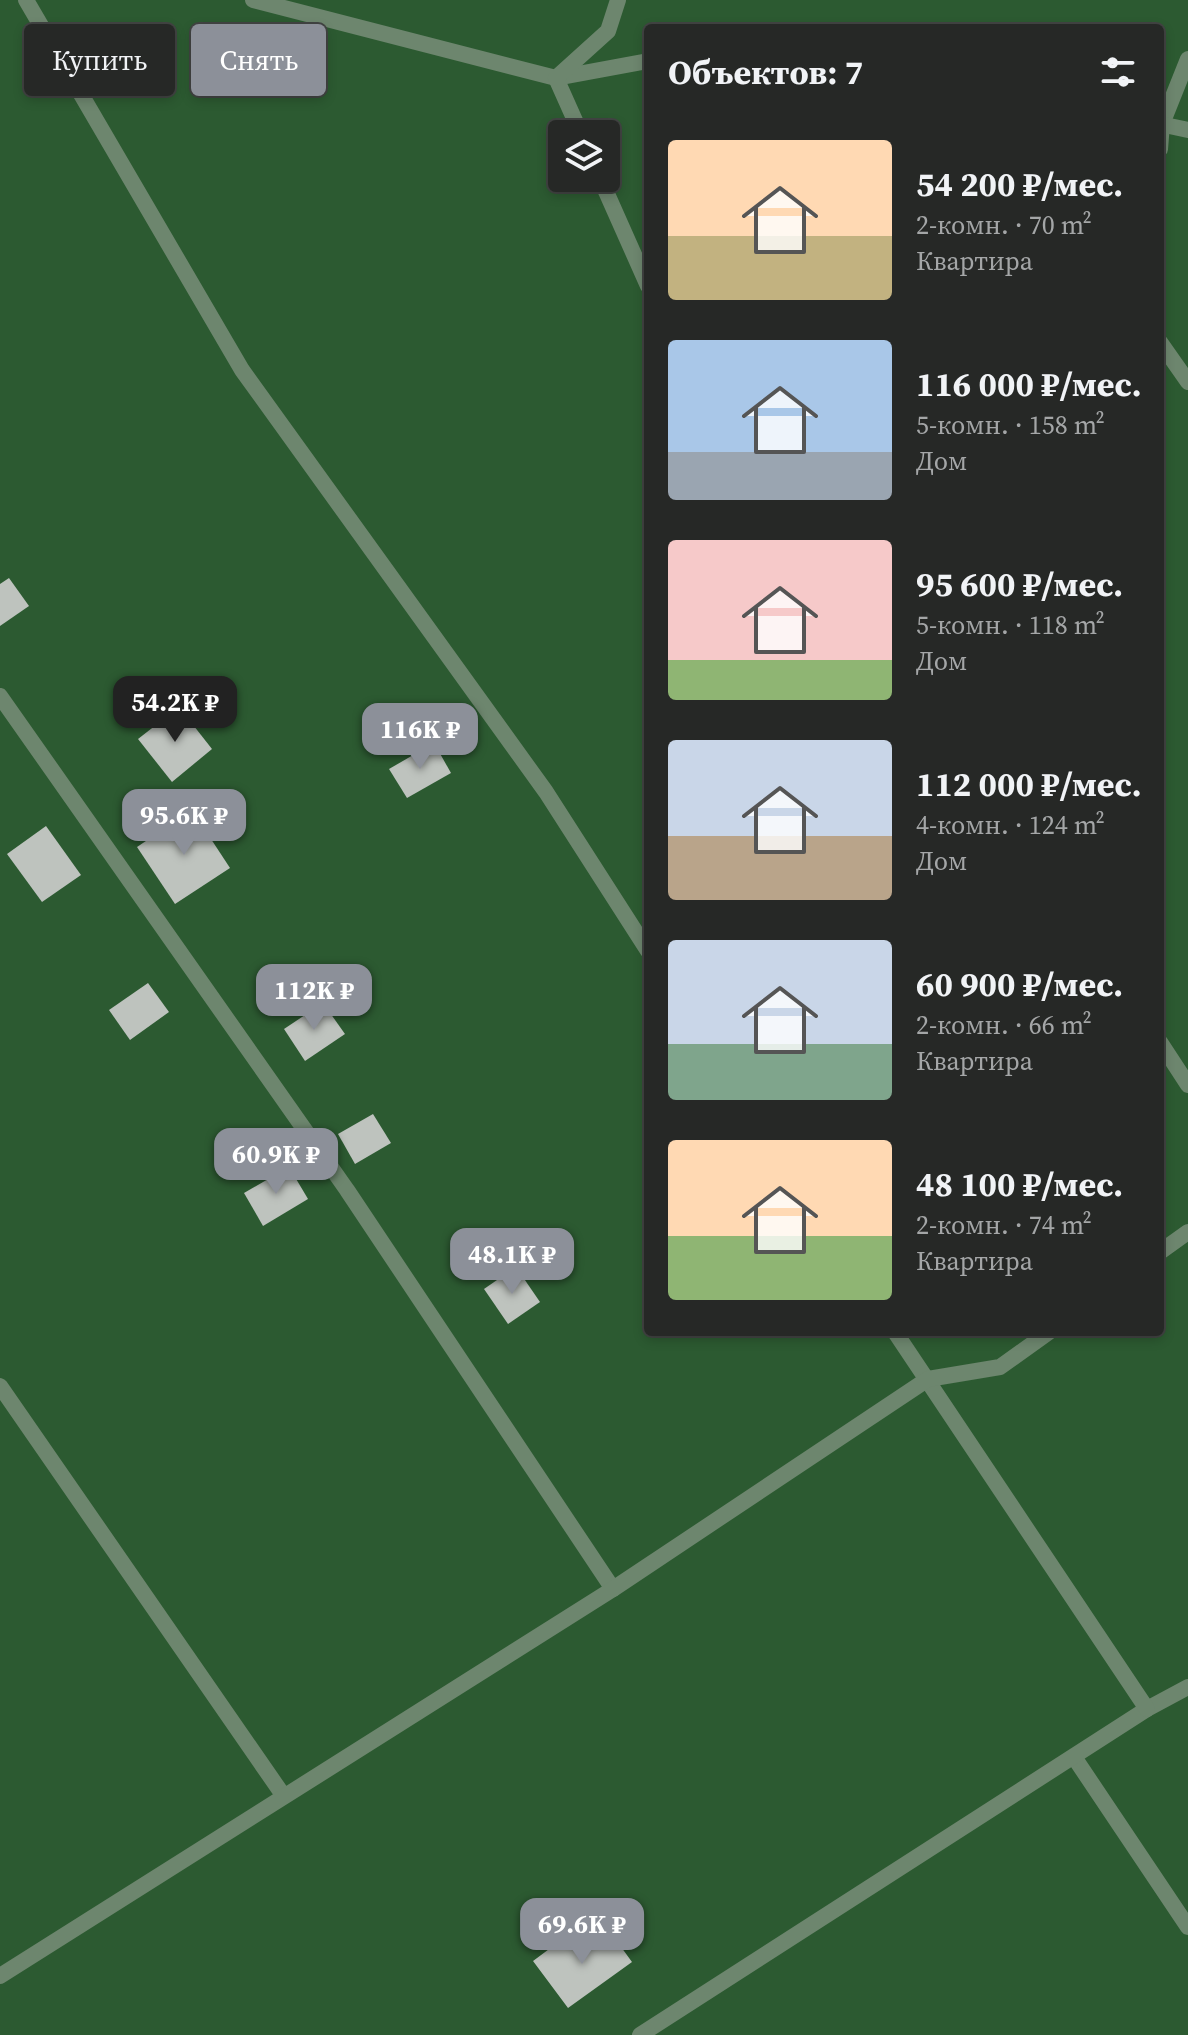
<!DOCTYPE html>
<html lang="ru">
<meta charset="utf-8">
<style>
:root{--surface:#262826;--page:#2e302e;--text:#f1f3f6;--muted:#a4a6a7;--line:#424443;--accent:#8c9099}
body{margin:0;font-family:"Source Serif 4",serif;background:var(--page);color:var(--text);height:100vh;display:flex;flex-direction:column;font-size:30px;white-space:nowrap}
*{box-sizing:border-box;margin:0}
p{font-size:26px;color:var(--muted)}
.icon{flex:none;width:44px;height:44px;fill:none;stroke:currentColor;stroke-width:2;stroke-linecap:round;stroke-linejoin:round}
.map{position:relative;flex:1;overflow:hidden}
.sheet{position:absolute;left:644px;top:24px;width:520px;height:1312px;display:flex;flex-direction:column;background:var(--surface);border-radius:8px;box-shadow:0 4px 12px #0003,0 0 0 2px var(--line)}
.sheet>*{flex:none}
.guide{position:absolute;left:24px;top:24px;width:500px;height:72px;display:flex;gap:16px}
.tools{position:absolute;left:548px;top:120px;display:grid;gap:16px}
.tools a{display:grid;place-items:center;width:72px;height:72px;border-radius:8px;background:var(--surface);box-shadow:0 4px 12px #0003,0 0 0 2px var(--line);font-size:40px}
.price{position:absolute;translate:-50% -68px;padding:0 18px;border-radius:16px;background:var(--accent);color:#fff;font-size:26px;line-height:52px;filter:drop-shadow(0 2px 4px #0008)}
.price::after{content:'';position:absolute;left:50%;top:48px;width:24px;height:18px;margin-left:-12px;background:inherit;clip-path:polygon(0 0,100% 0,50% 100%)}
.price.on{background:#222;color:#fff}
ul{padding:0;list-style:none}
li{display:flex;align-items:center;gap:24px;height:200px;padding:0 24px}
li span{display:grid;place-items:center;flex:none;width:224px;height:160px;border-radius:8px;color:#555}
li>.icon{margin-inline-start:auto}
span .icon{width:96px;height:96px;fill:#fffc;stroke-width:1}
li b{font-size:34px}
h2{display:flex;justify-content:space-between;align-items:center;height:96px;padding:0 24px;font-size:34px}
.tag{padding:0 28px;border-radius:8px;background:var(--surface);box-shadow:0 4px 12px #0003,0 0 0 2px var(--line);font-size:28px;line-height:72px}
.tag.on{background:var(--accent);color:#fff}
.map>svg:first-child{display:block}
.green{fill:#2c5a31;fill-rule:evenodd}
.building{fill:#bec3be}
.lines{fill:none;stroke-linecap:round;stroke-linejoin:round}
.lane{stroke:#6d866e;stroke-width:16}
.street{stroke:#6d866e;stroke-width:16}
</style>
<div class="map">
<svg width="1188" height="2035" viewBox="0 0 1188 2035">
<rect width="100%" height="100%" fill="#323632"/>
<path class="green" d="M0 0H1188V2035H0ZM648 28H1160V1332H648ZM562 134H606V178H562Z"/>
<g class="building">
<polygon points="9,578 29,606 0,626 0,584"/>
<polygon points="179,707 212,749 172,782 138,739"/>
<polygon points="434,743 451,773 407,798 389,769"/>
<polygon points="192,810 230,868 175,904 137,847"/>
<polygon points="46,826 81,875 42,902 7,854"/>
<polygon points="148,983 169,1012 130,1040 109,1010"/>
<polygon points="323,1003 345,1034 305,1061 284,1029"/>
<polygon points="373,1114 391,1143 355,1164 338,1134"/>
<polygon points="289,1167 308,1199 263,1226 244,1193"/>
<polygon points="516,1267 540,1302 508,1324 484,1289"/>
<polygon points="608,1929 632,1962 568,2008 533,1961 568,1935 579,1951"/>
</g>
<g class="lines">
<g class="lane">
<polyline points="1160,149 1162,124 1188,59"/>
<polyline points="1160,342 1188,382"/>
<polyline points="1074,1757 1188,1927"/>
<polyline points="640,2035 1147,1709 1188,1687"/>
</g>
<g class="street">
<polyline points="26,0 242,370 546,792 648,951"/>
<polyline points="253,0 556,78 648,61"/>
<polyline points="1160,124 1188,130"/>
<polyline points="581,134 556,78 608,31 618,0"/>
<polyline points="600,178 648,286"/>
<polyline points="0,696 347,1190 613,1589"/>
<polyline points="1160,1042 1188,1085"/>
<polyline points="1160,1252 1188,1232"/>
<polyline points="895,1332 1147,1709"/>
<polyline points="0,1386 283,1795"/>
<polyline points="0,1976 613,1589 928,1379 1000,1367 1049,1332"/>
</g>
</g>
</svg>
<div class="tools">
<a><svg class="icon" aria-label="layers" viewBox="0 0 24 24"><path d="M12 4l9 5-9 5-9-5zM3 14l9 5 9-5"/></svg></a>
</div>
<b class="price on" style="left:175px;top:744px">54.2K ₽</b>
<b class="price" style="left:420px;top:771px">116K ₽</b>
<b class="price" style="left:184px;top:857px">95.6K ₽</b>
<b class="price" style="left:314px;top:1032px">112K ₽</b>
<b class="price" style="left:276px;top:1196px">60.9K ₽</b>
<b class="price" style="left:512px;top:1296px">48.1K ₽</b>
<b class="price" style="left:582px;top:1966px">69.6K ₽</b>
<div class="guide">
<a class="tag">Купить</a>
<a class="tag on">Снять</a>
</div>
<section class="sheet">
<h2>Объектов: 7<svg class="icon" aria-label="filters" viewBox="0 0 24 24"><path d="M4 7h16M4 17h16"/><circle cx="9" cy="7" r="2"/><circle cx="15" cy="17" r="2"/></svg></h2>
<ul>
<li><span style="background:linear-gradient(#ffd9b3 60%,#c2b280 0)"><svg class="icon" aria-label="home" viewBox="0 0 24 24"><path d="M3 11l9-7 9 7M6 9v11h12V9"/></svg></span><div><b>54 200 ₽/мес.</b><p>2-комн. · 70 m²</p><p>Квартира</p></div></li>
<li><span style="background:linear-gradient(#a9c7e8 70%,#9aa5b1 0)"><svg class="icon" aria-label="home" viewBox="0 0 24 24"><path d="M3 11l9-7 9 7M6 9v11h12V9"/></svg></span><div><b>116 000 ₽/мес.</b><p>5-комн. · 158 m²</p><p>Дом</p></div></li>
<li><span style="background:linear-gradient(#f6c9c9 75%,#8fb573 0)"><svg class="icon" aria-label="home" viewBox="0 0 24 24"><path d="M3 11l9-7 9 7M6 9v11h12V9"/></svg></span><div><b>95 600 ₽/мес.</b><p>5-комн. · 118 m²</p><p>Дом</p></div></li>
<li><span style="background:linear-gradient(#c9d6e8 60%,#b9a48a 0)"><svg class="icon" aria-label="home" viewBox="0 0 24 24"><path d="M3 11l9-7 9 7M6 9v11h12V9"/></svg></span><div><b>112 000 ₽/мес.</b><p>4-комн. · 124 m²</p><p>Дом</p></div></li>
<li><span style="background:linear-gradient(#c9d6e8 65%,#7fa58c 0)"><svg class="icon" aria-label="home" viewBox="0 0 24 24"><path d="M3 11l9-7 9 7M6 9v11h12V9"/></svg></span><div><b>60 900 ₽/мес.</b><p>2-комн. · 66 m²</p><p>Квартира</p></div></li>
<li><span style="background:linear-gradient(#ffd9b3 60%,#8fb573 0)"><svg class="icon" aria-label="home" viewBox="0 0 24 24"><path d="M3 11l9-7 9 7M6 9v11h12V9"/></svg></span><div><b>48 100 ₽/мес.</b><p>2-комн. · 74 m²</p><p>Квартира</p></div></li>
</ul>
</section>
</div>
